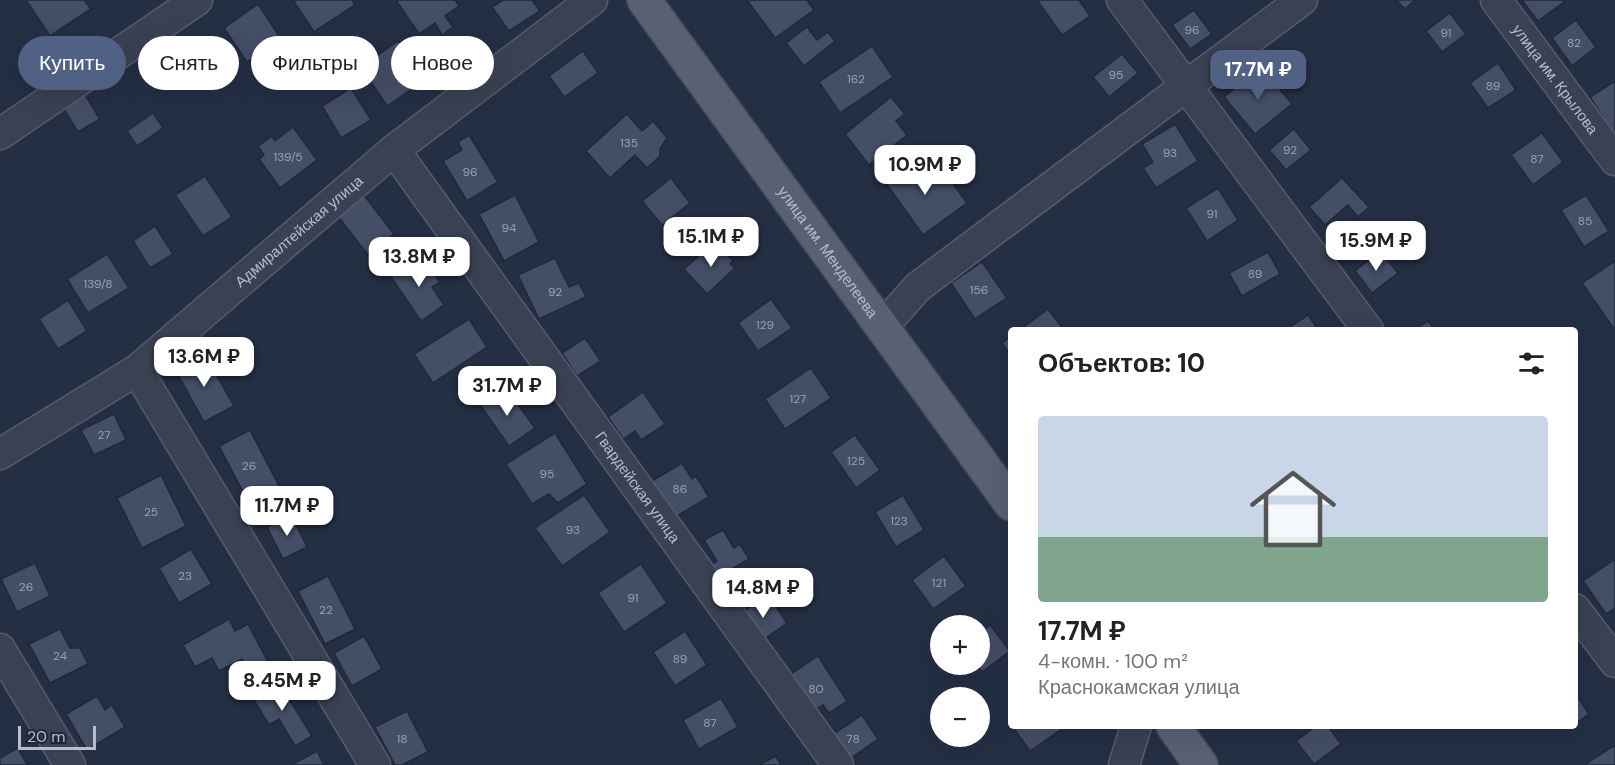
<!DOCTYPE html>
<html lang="ru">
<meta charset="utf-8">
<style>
:root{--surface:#fff;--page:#f2f2f2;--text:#222;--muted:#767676;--line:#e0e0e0;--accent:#516085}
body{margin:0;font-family:"DM Sans",sans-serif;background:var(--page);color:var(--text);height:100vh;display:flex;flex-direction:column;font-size:22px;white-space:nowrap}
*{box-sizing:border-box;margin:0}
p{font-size:20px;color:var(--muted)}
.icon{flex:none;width:33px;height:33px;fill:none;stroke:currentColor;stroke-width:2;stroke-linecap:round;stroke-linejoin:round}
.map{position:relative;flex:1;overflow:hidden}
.side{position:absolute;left:1008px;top:327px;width:570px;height:402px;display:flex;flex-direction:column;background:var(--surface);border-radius:6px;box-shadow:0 6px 24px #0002}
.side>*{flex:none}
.banner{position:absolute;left:18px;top:36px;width:570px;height:54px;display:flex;gap:12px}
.tools{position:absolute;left:930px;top:615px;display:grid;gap:12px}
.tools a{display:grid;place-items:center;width:60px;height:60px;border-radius:50%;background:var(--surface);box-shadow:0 6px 24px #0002;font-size:30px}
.scale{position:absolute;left:18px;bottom:15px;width:78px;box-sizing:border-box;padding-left:6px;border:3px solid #b7bdcd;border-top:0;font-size:16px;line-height:21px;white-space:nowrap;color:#b7bdcd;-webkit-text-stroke:4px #1e2638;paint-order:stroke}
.price{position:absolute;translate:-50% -51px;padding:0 14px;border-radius:12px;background:#fff;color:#222;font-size:20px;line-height:39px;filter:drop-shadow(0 2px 3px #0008)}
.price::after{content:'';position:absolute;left:50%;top:36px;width:18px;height:14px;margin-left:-9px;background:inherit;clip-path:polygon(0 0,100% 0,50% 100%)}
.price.active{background:var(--accent);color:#fff}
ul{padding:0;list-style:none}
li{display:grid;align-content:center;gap:12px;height:318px;padding:0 30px}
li+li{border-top:2px solid var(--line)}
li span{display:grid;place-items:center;height:186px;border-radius:6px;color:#555}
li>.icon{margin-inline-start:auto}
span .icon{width:108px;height:108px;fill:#fffc;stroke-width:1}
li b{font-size:26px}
h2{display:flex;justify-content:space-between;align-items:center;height:72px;padding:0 30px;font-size:26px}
.chip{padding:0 21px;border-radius:27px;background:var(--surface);box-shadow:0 6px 24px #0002;font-size:21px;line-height:54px}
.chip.active{background:var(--accent);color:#fff}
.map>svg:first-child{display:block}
.building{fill:#444e66;stroke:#20283a;stroke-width:1.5}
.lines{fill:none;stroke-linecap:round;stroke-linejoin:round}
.minor-casing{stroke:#555c6d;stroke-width:33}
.major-casing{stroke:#434a5c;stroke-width:36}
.minor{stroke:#3a4153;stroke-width:30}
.major{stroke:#586073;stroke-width:33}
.labels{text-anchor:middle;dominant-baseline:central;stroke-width:6;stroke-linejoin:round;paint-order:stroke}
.number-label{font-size:12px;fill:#9aa1b3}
.street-label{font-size:15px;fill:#b7bdcd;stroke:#1e2638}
</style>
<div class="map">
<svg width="1615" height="765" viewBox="0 0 1615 765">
<rect width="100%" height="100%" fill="#252f44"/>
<g class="building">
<polygon points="26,0 84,0 91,9 50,36"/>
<polygon points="293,0 352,0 355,5 314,32"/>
<polygon points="396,0 455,0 459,6 445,16 453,27 442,35 435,23 419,34"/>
<polygon points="503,0 532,0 540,11 509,31 492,7"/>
<polygon points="747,0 807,0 814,10 775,38"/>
<polygon points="1037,0 1079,0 1090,16 1062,35"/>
<polygon points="1396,0 1415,0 1405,9"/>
<polygon points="1522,0 1562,0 1564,2 1538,21"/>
<polygon points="258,4 281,39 247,62 224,28"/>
<polygon points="1194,10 1212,34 1190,49 1172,25"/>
<polygon points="1450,13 1466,34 1442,52 1426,31"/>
<polygon points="1576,20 1596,47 1572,66 1552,38"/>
<polygon points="807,27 817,40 828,32 835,41 804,66 786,43"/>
<polygon points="398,41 425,80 387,106 361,67"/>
<polygon points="174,42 192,70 159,91 141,63"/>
<polygon points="872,46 893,77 840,113 819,82"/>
<polygon points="583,51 598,73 564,97 549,76"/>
<polygon points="1122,54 1138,73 1109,97 1093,77"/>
<polygon points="1498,63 1516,90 1488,108 1470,83"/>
<polygon points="1261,67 1292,104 1255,134 1224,97"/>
<polygon points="1615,81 1615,136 1590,97"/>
<polygon points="351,88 371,120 341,138 322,106"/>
<polygon points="84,93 100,119 78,132 62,106"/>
<polygon points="891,97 905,114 896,121 907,135 869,165 845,134"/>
<polygon points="153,113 163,128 137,146 127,131"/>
<polygon points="627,114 642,131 653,121 667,138 660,149 660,156 647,168 635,155 610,178 586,151"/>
<polygon points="1175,124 1198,161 1156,188 1143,168 1153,162 1142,144"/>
<polygon points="293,127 317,160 280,188 259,159 264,155 258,146 272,136 275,141"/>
<polygon points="1294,129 1311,150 1286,170 1269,150"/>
<polygon points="1542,133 1563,162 1533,185 1511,155"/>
<polygon points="469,135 498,182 467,201 443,161 462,150 458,142"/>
<polygon points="906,163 917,178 938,163 967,203 923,235 883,179"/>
<polygon points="205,176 232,217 203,236 175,195"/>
<polygon points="671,178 690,203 662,225 642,201"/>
<polygon points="1342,178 1369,207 1358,217 1348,205 1325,225 1309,207"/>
<polygon points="1218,188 1238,220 1207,241 1186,208"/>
<polygon points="363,194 394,234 368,255 337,215"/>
<polygon points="515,195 539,242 504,261 479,214"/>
<polygon points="1586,195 1609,231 1584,247 1561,210"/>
<polygon points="155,226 173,254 150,268 133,241"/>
<polygon points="716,241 733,261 730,264 735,268 707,294 684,269"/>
<polygon points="1380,251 1398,273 1372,293 1355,271"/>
<polygon points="1268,252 1280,274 1242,296 1229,273"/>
<polygon points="107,254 129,288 88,313 67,279"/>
<polygon points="422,256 440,282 432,287 444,305 421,321 391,277"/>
<polygon points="555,258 569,287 579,283 586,297 539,319 518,275"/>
<polygon points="1615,261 1615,328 1614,329 1582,283"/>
<polygon points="982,262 1007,298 975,319 951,283"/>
<polygon points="771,299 792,328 758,351 738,323"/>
<polygon points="68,300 87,331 58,349 39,319"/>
<polygon points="1048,309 1064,330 1020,330"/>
<polygon points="1308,315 1318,330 1286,330"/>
<polygon points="469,319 487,347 433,383 414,354"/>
<polygon points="1428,321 1435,330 1415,330"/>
<polygon points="1011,336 1011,356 1002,343"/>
<polygon points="585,338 601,361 577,376 562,353"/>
<polygon points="204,353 234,406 204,422 175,369"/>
<polygon points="811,368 831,398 785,429 765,399"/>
<polygon points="505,387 535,428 509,446 480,405"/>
<polygon points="643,392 665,424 641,440 635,431 623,439 608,417"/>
<polygon points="114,414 126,440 94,455 81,430"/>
<polygon points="250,430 279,486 255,498 248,489 242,490 219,446"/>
<polygon points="555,433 587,484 558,503 549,494 532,504 506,464"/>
<polygon points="855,435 880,470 856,488 831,452"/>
<polygon points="682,463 692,479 696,476 709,497 675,517 652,481"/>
<polygon points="161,475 186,526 142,548 117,498"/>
<polygon points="584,495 610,532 562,566 535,528"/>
<polygon points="903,495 924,530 896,547 875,512"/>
<polygon points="291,515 307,547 283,559 267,527"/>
<polygon points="723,530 734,548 740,544 749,559 718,577 711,565 717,561 704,540"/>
<polygon points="191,549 212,584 179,603 159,568"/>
<polygon points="944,556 966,586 933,609 912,580"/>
<polygon points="1615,559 1615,608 1606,614 1583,581"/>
<polygon points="35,563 50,596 17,612 1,579"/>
<polygon points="641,564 667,603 624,632 598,593"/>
<polygon points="328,576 355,629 325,644 298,591"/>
<polygon points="768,595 787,623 759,643 739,614"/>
<polygon points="229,619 235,631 248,624 268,662 249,672 242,659 219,671 212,658 195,667 183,645"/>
<polygon points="990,625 1010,651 982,672 976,664 980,664 980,633"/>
<polygon points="60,629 70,648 80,648 88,664 50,683 29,644"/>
<polygon points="685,631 707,665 675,686 653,652"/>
<polygon points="364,636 382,669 352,686 334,653"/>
<polygon points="818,656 847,701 829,713 823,705 809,714 785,678"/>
<polygon points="278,681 312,736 295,746 279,719 269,725 252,697"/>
<polygon points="1575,693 1589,714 1575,724"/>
<polygon points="97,696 105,710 112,705 125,727 87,750 66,714"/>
<polygon points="721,698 738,727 699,749 683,720"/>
<polygon points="407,711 428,752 402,765 395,765 375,727"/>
<polygon points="862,715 878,739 844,763 828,738"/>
<polygon points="1012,726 1059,726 1062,729 1030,751"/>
<polygon points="1316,726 1328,726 1341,744 1314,764 1296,741"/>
<polygon points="1615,745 1615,765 1588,765 1587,763"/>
<polygon points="18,748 27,765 0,765 0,758"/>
<polygon points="317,751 324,765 291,765"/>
<polygon points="776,756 781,765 759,765"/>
</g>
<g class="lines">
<defs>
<g id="minor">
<polyline points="1122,0 1368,330"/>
<path id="s1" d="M1496 0 1615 160"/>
<polyline points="0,134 197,0"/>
<path id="s2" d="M394 150 838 765"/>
<polyline points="882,327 918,287 1186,86 1302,0"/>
<polyline points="137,370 375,765"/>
<path id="s3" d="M0 454 137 370 394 150 592 0"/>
<polyline points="1575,609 1615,662"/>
<polyline points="0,649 70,765"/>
<polyline points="1124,765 1136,726"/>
</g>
<g id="major">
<path id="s4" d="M644 0 1011 504"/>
<polyline points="1173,726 1201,765"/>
</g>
</defs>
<use href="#minor" class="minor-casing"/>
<use href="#major" class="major-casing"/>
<use href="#minor" class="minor"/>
<use href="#major" class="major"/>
</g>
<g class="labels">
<g class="number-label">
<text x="1192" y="30">96</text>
<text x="1446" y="33">91</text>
<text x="1574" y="43">82</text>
<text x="1116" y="75">95</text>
<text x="856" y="79">162</text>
<text x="1493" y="86">89</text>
<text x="629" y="143">135</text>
<text x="1290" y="150">92</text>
<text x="1170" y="153">93</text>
<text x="288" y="157">139/5</text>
<text x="1537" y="159">87</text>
<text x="470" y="172">96</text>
<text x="1212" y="214">91</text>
<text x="1585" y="221">85</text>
<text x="509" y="228">94</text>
<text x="1255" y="274">89</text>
<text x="98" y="284">139/8</text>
<text x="979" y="290">156</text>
<text x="555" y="292">92</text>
<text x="765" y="325">129</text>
<text x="798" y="399">127</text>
<text x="104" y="435">27</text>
<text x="856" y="461">125</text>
<text x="249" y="466">26</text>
<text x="547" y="474">95</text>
<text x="680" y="489">86</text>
<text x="151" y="512">25</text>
<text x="899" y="521">123</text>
<text x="573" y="530">93</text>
<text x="185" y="576">23</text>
<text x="939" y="583">121</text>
<text x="26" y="587">26</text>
<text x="633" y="598">91</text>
<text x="326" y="610">22</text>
<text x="60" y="656">24</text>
<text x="680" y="659">89</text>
<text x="816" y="689">80</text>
<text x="710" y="723">87</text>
<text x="402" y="739">18</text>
<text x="853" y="739">78</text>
</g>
<g class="street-label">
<text stroke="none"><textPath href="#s1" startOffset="99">улица им. Крылова</textPath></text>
<text stroke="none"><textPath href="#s3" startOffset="374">Адмиралтейская улица</textPath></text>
<text stroke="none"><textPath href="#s4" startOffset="312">улица им. Менделеева</textPath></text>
<text stroke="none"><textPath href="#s2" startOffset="416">Гвардейская улица</textPath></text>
</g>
</g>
</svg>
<div class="tools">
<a>+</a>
<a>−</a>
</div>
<div class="scale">20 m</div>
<b class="price active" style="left:1258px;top:101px">17.7M ₽</b>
<b class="price" style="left:925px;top:196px">10.9M ₽</b>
<b class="price" style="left:711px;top:268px">15.1M ₽</b>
<b class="price" style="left:1376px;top:272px">15.9M ₽</b>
<b class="price" style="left:419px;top:288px">13.8M ₽</b>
<b class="price" style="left:204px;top:388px">13.6M ₽</b>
<b class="price" style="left:507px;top:417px">31.7M ₽</b>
<b class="price" style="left:287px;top:537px">11.7M ₽</b>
<b class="price" style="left:763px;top:619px">14.8M ₽</b>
<b class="price" style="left:282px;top:712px">8.45M ₽</b>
<div class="banner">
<a class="chip active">Купить</a>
<a class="chip">Снять</a>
<a class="chip">Фильтры</a>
<a class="chip">Новое</a>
</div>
<section class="side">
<h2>Объектов: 10<svg class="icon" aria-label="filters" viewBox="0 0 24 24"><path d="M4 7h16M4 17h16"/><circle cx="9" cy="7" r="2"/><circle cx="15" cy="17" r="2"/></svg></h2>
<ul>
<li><span style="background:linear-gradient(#c9d6e8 65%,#7fa58c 0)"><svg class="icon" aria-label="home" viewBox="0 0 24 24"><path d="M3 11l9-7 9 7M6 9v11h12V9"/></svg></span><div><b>17.7M ₽</b><p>4-комн. · 100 m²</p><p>Краснокамская улица</p></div></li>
</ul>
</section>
</div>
